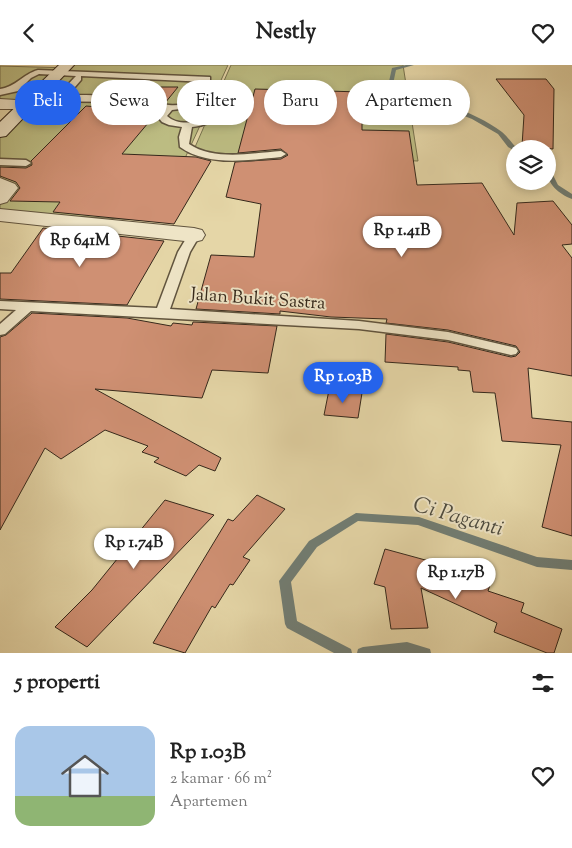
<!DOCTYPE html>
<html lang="id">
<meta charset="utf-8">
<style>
:root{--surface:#fff;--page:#f6f6f6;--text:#222;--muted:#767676;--accent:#2563eb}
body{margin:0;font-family:"Sorts Mill Goudy",serif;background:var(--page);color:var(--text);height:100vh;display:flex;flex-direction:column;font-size:19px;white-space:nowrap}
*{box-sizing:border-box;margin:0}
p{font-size:16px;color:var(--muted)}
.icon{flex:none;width:28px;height:28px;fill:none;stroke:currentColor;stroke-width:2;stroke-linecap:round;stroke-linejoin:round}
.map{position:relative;height:588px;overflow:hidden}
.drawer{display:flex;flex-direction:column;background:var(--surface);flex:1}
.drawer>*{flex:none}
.banner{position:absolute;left:15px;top:15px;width:542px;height:45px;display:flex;gap:10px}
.fabs{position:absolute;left:506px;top:75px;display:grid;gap:10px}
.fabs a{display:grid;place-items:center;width:50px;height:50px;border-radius:50%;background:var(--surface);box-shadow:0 2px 8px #0003;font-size:25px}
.price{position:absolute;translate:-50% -42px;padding:0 11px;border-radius:18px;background:#fff;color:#222;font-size:16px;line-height:32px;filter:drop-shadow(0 1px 2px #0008)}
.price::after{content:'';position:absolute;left:50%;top:30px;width:15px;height:11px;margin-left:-8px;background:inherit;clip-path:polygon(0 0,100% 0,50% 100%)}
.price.selected{background:var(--accent);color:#fff}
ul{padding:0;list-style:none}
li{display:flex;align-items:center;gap:15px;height:125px;padding:0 15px}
li span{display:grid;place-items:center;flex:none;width:140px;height:100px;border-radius:15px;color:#555}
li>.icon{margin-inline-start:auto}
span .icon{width:60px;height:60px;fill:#fffc;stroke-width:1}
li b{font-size:21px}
h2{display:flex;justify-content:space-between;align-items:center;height:60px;padding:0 15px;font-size:21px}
.pill{padding:0 18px;border-radius:22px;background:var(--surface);box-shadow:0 2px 8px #0003;font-size:18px;line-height:45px}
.pill.selected{background:var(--accent);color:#fff}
header{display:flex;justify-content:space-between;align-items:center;height:65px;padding:0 15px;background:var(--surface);font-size:22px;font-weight:700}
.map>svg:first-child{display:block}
.green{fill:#bcbc82;stroke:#78724e}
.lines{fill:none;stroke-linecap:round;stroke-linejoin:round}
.stream{fill:#717e75;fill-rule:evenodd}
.building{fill:#cf9073;stroke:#35281b}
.lane-casing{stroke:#61543e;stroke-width:3}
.street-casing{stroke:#61543e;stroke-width:2}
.secondary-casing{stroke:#35281b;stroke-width:2}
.lane{fill:#eee4c6;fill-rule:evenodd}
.street{fill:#eee4c6;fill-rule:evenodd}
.secondary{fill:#eee4c6;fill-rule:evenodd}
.labels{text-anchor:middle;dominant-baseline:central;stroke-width:4;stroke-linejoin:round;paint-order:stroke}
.street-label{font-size:18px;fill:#35281b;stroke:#eee4c6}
.near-water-label{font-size:22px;font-style:italic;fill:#4e4c40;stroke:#eee4c6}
</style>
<header><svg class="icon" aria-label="back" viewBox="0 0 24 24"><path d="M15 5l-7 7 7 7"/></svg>Nestly<svg class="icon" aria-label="heart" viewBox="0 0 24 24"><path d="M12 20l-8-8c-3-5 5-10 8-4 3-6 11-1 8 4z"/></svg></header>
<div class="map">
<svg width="572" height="588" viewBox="0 0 572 588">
<rect width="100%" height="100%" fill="#e5d6a7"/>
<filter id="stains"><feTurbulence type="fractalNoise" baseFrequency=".004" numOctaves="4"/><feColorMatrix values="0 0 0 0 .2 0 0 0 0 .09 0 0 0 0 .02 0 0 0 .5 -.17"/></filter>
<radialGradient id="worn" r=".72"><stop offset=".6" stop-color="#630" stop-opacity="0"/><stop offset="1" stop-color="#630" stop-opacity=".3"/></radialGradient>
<g class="green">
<polygon points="74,0 228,0 156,156 0,147 0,72 33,38 0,37 0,1 71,3"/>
<polygon points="231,0 403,0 418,96 192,89"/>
</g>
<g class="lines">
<g class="stream">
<path d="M406 0H414L396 5 393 19C427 33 473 45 502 67 508 72 512 79 518 84H515V86L508 82 498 69 472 54 388 21 392 3Z"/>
<path d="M548 104 551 106 558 120 572 129V134C559 129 546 119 548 104Z"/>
<polygon points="356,448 419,452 537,492 572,495 572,505 537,502 418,460 358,456 317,482 291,517 297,556 351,584 352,588 334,588 287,563 285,559 279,516 309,476"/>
<polygon points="407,577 430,584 431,588 357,588 358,584 363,582"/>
</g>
</g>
<g class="building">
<polygon points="496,14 546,14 554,24 553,84 522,81 524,50"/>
<polygon points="108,22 178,22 165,38 142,32 105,29"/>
<polygon points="255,24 362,27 362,65 409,66 417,120 482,118 514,170 517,138 553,136 572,160 572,179 562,180 572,193 572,311 528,303 532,353 572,357 572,471 542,462 561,380 502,376 495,328 473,327 470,306 458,305 458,302 385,297 386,269 448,277 511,292 516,291 520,287 516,281 448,265 386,258 387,254 331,252 280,246 280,249 196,244 211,190 254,192 261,139 226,132 235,97 281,94 288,90 281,84 238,88"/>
<polygon points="100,39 122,39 159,45 122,89 196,92 211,96 174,159 53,147 60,137 10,136 20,123 16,117 0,111 0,102 26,103 32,100 31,96 86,41 98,42"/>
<polygon points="43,163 164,176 127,240 0,234 0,208 11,208"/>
<polygon points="32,248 127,253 171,261 173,258 192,260 193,257 277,261 268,308 212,305 202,333 95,324 221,393 215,406 199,400 186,411 154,397 159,393 142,387 148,381 105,365 61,394 45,383 0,465 0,272 6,270"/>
<polygon points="329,325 362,328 358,353 324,350"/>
<polygon points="257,430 285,444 243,492 250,495 233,520 230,519 215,543 212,541 185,588 153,578 228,454 233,456"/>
<polygon points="165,435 214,450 87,582 55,562 92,525"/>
<polygon points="385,484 440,499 490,520 488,526 524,538 521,547 562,564 554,588 547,588 494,567 497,558 421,523 428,563 391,564 385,522 374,519"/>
</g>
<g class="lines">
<defs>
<g id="lane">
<path d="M38 5 210 12V16L207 17 81 11V15L68 30C91 30 115 30 138 33 149 34 159 39 169 40 188 42 203 29 220 49 213 58 203 61 192 62L189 79C214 96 253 88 281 86L286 89 281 92C249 95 208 102 180 82L179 72 182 62 169 60 162 57 157 51 163 44 122 37 34 36 30 33 34 30H58L76 11 39 9 31 13 18 26 0 30V24C16 22 23 9 38 5ZM188 43 204 44 210 49C199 59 178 61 167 51L172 45Z"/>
<polygon points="0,94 26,95 31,98 26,101 0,100"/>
<polygon points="194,166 200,170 190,187 170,244 359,256 448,267 516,283 518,286 516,289 511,290 448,275 359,264 31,246 5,269 0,270 0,259 16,245 0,244 0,236 157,243 178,187 190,167"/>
</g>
<g id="street">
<polygon points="0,34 33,36 35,40 33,44 0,44"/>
<polygon points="0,113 15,119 18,123 7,137 0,139"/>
<polygon points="0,144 194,163 202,165 205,170 202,175 194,177 0,156"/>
</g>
<polygon id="secondary" points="59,0 74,0 6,71 0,72 0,57"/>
</defs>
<use href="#lane" class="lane-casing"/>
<use href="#street" class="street-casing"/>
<use href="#secondary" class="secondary-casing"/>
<use href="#lane" class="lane"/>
<use href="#street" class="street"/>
<use href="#secondary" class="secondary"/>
</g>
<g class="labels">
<g class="street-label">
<text transform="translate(258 235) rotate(4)">Jalan Bukit Sastra</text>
</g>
<g class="near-water-label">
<text transform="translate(458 453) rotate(16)">Ci Paganti</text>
</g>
</g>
<rect width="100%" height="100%" filter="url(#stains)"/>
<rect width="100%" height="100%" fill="url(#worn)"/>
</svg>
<div class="fabs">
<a><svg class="icon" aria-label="layers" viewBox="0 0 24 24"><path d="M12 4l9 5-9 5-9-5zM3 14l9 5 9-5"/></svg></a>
</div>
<b class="price" style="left:402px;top:193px">Rp 1.41B</b>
<b class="price" style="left:80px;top:203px">Rp 641M</b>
<b class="price selected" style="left:343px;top:339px">Rp 1.03B</b>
<b class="price" style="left:134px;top:505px">Rp 1.74B</b>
<b class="price" style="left:456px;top:535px">Rp 1.17B</b>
<div class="banner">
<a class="pill selected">Beli</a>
<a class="pill">Sewa</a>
<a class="pill">Filter</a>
<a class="pill">Baru</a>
<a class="pill">Apartemen</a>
</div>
</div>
<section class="drawer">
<h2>5 properti<svg class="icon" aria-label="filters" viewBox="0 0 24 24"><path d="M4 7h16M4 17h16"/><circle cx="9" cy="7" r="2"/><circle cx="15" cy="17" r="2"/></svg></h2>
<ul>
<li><span style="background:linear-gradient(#a9c7e8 70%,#8fb573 0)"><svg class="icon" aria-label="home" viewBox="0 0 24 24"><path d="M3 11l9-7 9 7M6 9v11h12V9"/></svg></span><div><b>Rp 1.03B</b><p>2 kamar · 66 m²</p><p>Apartemen</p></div><svg class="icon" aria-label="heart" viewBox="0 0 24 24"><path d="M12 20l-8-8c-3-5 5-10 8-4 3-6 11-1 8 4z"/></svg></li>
</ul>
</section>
